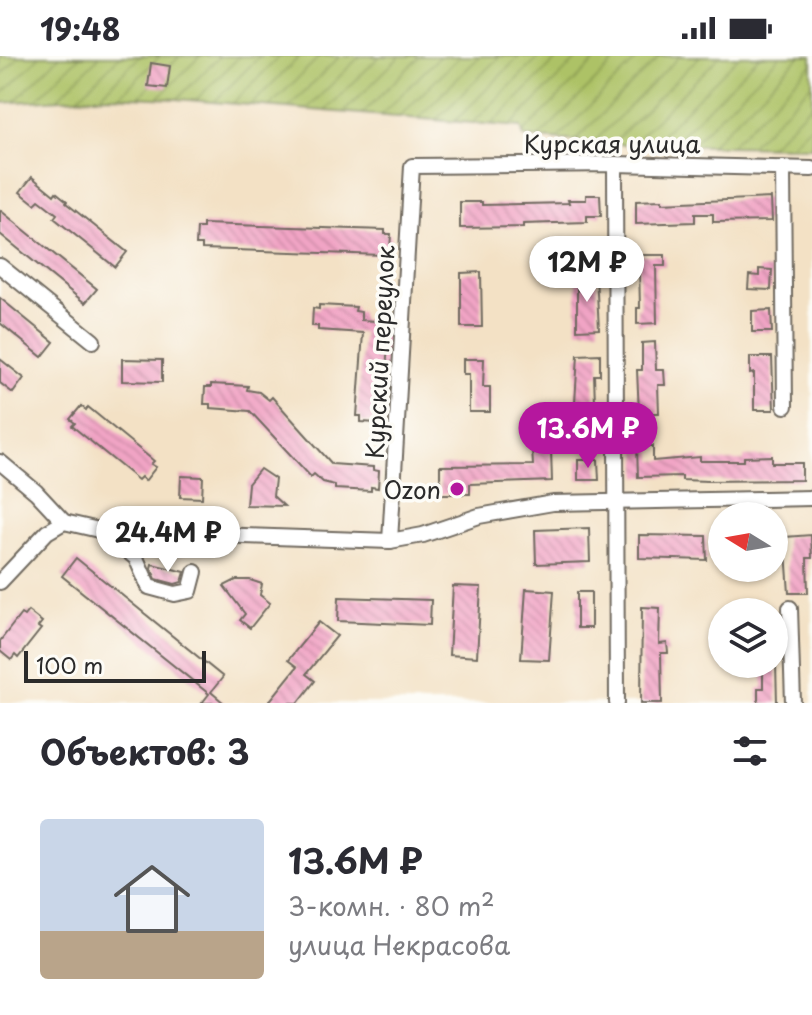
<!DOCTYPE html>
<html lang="ru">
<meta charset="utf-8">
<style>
:root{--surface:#fff;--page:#f7f7f7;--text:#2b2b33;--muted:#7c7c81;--accent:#b5179e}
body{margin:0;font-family:"Playpen Sans",sans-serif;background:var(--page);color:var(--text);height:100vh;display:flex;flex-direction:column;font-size:30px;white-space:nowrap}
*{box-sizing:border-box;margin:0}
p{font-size:26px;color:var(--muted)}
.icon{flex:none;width:44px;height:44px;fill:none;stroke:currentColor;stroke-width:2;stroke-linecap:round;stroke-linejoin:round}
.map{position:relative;height:647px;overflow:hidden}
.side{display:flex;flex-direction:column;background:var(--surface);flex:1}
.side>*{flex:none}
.needle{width:52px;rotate:281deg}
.fabs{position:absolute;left:708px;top:446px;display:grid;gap:16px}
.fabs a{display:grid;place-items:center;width:80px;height:80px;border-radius:50%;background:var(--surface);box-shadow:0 2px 6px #0004;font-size:40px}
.scale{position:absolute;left:24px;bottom:20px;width:182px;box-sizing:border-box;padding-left:8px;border:4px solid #2b2b2b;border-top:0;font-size:22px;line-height:28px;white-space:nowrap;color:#2b2b2b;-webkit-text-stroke:6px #fdfcf7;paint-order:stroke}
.price{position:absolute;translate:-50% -68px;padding:0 18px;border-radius:28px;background:#fff;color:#222;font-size:26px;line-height:52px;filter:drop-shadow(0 2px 4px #0008)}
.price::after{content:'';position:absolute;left:50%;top:48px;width:24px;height:18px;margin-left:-12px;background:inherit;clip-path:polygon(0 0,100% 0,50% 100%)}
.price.on{background:var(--accent);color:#fff}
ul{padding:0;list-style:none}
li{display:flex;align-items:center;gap:24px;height:200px;padding:0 40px}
li span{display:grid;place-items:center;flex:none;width:224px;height:160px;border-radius:8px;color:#555}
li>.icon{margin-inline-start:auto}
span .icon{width:96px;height:96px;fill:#fffc;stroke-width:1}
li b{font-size:34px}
h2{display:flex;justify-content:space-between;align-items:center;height:96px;padding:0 40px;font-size:34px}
.status{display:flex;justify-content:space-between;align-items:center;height:56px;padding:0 40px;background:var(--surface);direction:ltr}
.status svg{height:22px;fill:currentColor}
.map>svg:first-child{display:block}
.garden{fill:url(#garden-furrows);stroke:#6c7648;stroke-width:2}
.building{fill:url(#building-back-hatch)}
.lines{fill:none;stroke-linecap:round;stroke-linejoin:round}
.minor-casing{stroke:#716b61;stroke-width:18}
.minor{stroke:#fff;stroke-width:14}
.poi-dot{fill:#b5179e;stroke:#fdfcf7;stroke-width:3}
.labels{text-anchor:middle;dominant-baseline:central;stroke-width:7;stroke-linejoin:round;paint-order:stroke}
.street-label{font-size:24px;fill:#2b2b2b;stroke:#fdfcf7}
.poi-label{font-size:24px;fill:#2b2b2b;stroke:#fdfcf7;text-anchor:end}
</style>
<div class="status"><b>19:48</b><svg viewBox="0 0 49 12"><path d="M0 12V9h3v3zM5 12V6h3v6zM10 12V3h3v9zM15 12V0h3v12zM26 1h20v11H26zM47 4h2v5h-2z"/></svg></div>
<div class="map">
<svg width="812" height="647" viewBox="0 0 812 647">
<defs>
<pattern id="garden-furrows" width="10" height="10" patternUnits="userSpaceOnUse" patternTransform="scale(2)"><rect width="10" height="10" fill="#adc266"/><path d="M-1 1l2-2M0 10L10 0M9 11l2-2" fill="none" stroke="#8d9e54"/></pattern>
<pattern id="building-back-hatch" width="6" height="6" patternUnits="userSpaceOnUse" patternTransform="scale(2)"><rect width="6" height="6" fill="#f1a4c5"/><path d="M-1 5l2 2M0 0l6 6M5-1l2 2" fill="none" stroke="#cf8da9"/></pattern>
</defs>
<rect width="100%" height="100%" fill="#fdfcf7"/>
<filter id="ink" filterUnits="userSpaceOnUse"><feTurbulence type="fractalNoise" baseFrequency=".0125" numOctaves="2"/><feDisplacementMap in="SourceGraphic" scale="16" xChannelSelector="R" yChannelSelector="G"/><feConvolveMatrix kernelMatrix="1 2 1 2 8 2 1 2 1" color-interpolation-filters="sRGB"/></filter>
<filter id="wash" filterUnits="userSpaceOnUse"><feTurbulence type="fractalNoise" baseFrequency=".006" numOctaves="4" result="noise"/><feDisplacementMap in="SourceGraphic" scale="32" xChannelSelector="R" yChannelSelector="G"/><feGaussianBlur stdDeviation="1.8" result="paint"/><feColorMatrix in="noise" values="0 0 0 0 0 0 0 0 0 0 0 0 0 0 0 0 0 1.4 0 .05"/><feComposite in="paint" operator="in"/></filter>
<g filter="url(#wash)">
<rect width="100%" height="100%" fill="#f3e1c5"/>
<polygon class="garden" points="0,0 812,0 812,91 630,89 524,81 521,71 176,43 109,40 0,47"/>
<g id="blocks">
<g class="building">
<polygon points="151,7 170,10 167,32 148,30"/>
<polygon points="32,121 54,139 56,136 67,145 66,147 127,196 115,211 54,162 57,158 39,144 35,148 20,136"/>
<polygon points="586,139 600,139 601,160 587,160 587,166 523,168 523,171 460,172 460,146 482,146 482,149 569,147 568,144 586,144"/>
<polygon points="771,142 772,165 713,166 713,158 695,158 695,166 636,168 636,145 662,144 662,147"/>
<polygon points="0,154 97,233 85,247 0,178"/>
<polygon points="203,168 385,174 385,178 391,178 390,195 384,195 384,199 202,193 202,189 196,189 197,172 203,172"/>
<polygon points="636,199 665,199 665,210 656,210 657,267 637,268 637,252 640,252 639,210 636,210"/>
<polygon points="759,213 772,214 771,234 748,233 749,219 759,220"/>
<polygon points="481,216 482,271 461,271 461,217"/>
<polygon points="596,220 599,273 577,274 577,221"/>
<polygon points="0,242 54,286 42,301 0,267"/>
<polygon points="319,249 356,251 355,255 361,256 361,264 390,266 382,361 378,361 378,367 361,366 361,360 357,360 363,277 318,274 318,270 312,270 313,252 319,253"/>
<polygon points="771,254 772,276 752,276 752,255"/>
<polygon points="655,286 656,314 664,314 665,329 658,329 659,357 639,357 637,314 642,314 642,287"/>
<polygon points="600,298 600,319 594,319 595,347 575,347 578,299"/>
<polygon points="750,301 772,301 774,354 754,354 754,317 750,318"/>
<polygon points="0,303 24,322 13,337 0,327"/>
<polygon points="122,303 162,304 162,326 122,325"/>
<polygon points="463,303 484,303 483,331 490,331 490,356 469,356 469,318 463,318"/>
<polygon points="211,328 248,330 247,334 259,336 269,344 272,341 332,408 373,411 373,414 379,415 378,432 371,431 371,435 335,433 335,429 323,426 314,418 311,421 250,355 210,352 210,348 204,348 205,331 211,331"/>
<polygon points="81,350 86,354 88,351 154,405 151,408 156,411 145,425 141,421 138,424 72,370 75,367 70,363"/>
<polygon points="637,390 653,390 653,405 700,401 700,405 744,405 744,401 772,400 772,407 802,407 802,424 708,425 682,424 682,420 638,421"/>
<polygon points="532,393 551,393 552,425 470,428 470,438 440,438 440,410 533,409"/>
<polygon points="578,404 598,404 599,424 578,424"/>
<polygon points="260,413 275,423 273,440 284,450 246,449 248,428"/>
<polygon points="181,420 203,421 202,442 180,441"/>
<polygon points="589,472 590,506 536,508 535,474"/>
<polygon points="639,479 706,480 707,504 639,502"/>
<polygon points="811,479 812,502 807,502 808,537 789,537 785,481"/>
<polygon points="76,502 223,621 211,636 224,647 202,647 209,638 62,520"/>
<polygon points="152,508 185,516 182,526 175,528 156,523 151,512"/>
<polygon points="236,524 250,524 262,528 260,539 270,547 250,572 240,564 245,558 224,530"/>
<polygon points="453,530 481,531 477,601 449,599"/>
<polygon points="526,533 554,535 549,604 521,603"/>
<rect x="577" y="536" width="14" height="36"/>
<polygon points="339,541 431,544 430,569 338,565"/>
<polygon points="642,551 660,552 659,588 667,587 668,597 661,597 662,647 641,647"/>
<polygon points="28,555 42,566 38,571 41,573 18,602 15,599 11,604 0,595 0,585 21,558 24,560"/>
<polygon points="319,566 337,580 306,618 315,625 298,647 268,647 297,611 288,604"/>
<polygon points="763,608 776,608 777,647 758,647 758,632 763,632"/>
</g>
</g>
</g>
<g filter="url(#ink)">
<use href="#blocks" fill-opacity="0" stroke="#716b61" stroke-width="2"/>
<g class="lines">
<defs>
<g id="minor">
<polyline points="615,108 617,647"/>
<polyline points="783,112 785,350"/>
<polyline points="0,210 93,285"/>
<polyline points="0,406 36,436 64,466"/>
<polyline points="103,475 136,502 149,531 175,538 190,535 195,516"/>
<polyline points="390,485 412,110 615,108 812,113"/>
<polyline points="0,526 47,476 64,466 103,475 390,485 423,479 479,460 553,447 812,442"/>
<polyline points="790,552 793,647"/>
</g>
</defs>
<use href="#minor" class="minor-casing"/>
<use href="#minor" class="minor"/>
</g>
</g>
<circle class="poi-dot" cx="457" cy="433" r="8"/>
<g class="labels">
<g class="street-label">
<text x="612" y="87">Курская улица</text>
<text transform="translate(379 296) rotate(-87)">Курский переулок</text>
</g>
<g class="poi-label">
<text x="441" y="433">Ozon</text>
</g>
</g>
</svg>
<div class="fabs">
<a><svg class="needle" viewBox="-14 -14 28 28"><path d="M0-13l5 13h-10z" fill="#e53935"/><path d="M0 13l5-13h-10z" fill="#7c7c81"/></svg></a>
<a><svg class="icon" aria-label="layers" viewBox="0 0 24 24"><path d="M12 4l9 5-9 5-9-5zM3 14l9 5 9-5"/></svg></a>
</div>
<div class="scale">100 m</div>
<b class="price" style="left:587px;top:248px">12M ₽</b>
<b class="price on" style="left:588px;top:414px">13.6M ₽</b>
<b class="price" style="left:168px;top:518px">24.4M ₽</b>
</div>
<section class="side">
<h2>Объектов: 3<svg class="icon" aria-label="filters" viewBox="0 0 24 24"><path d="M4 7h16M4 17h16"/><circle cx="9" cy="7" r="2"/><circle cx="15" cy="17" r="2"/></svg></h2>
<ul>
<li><span style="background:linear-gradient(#c9d6e8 70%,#b9a48a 0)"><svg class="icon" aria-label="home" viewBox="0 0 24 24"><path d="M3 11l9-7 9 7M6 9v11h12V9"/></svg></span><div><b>13.6M ₽</b><p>3-комн. · 80 m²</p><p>улица Некрасова</p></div></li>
</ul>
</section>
